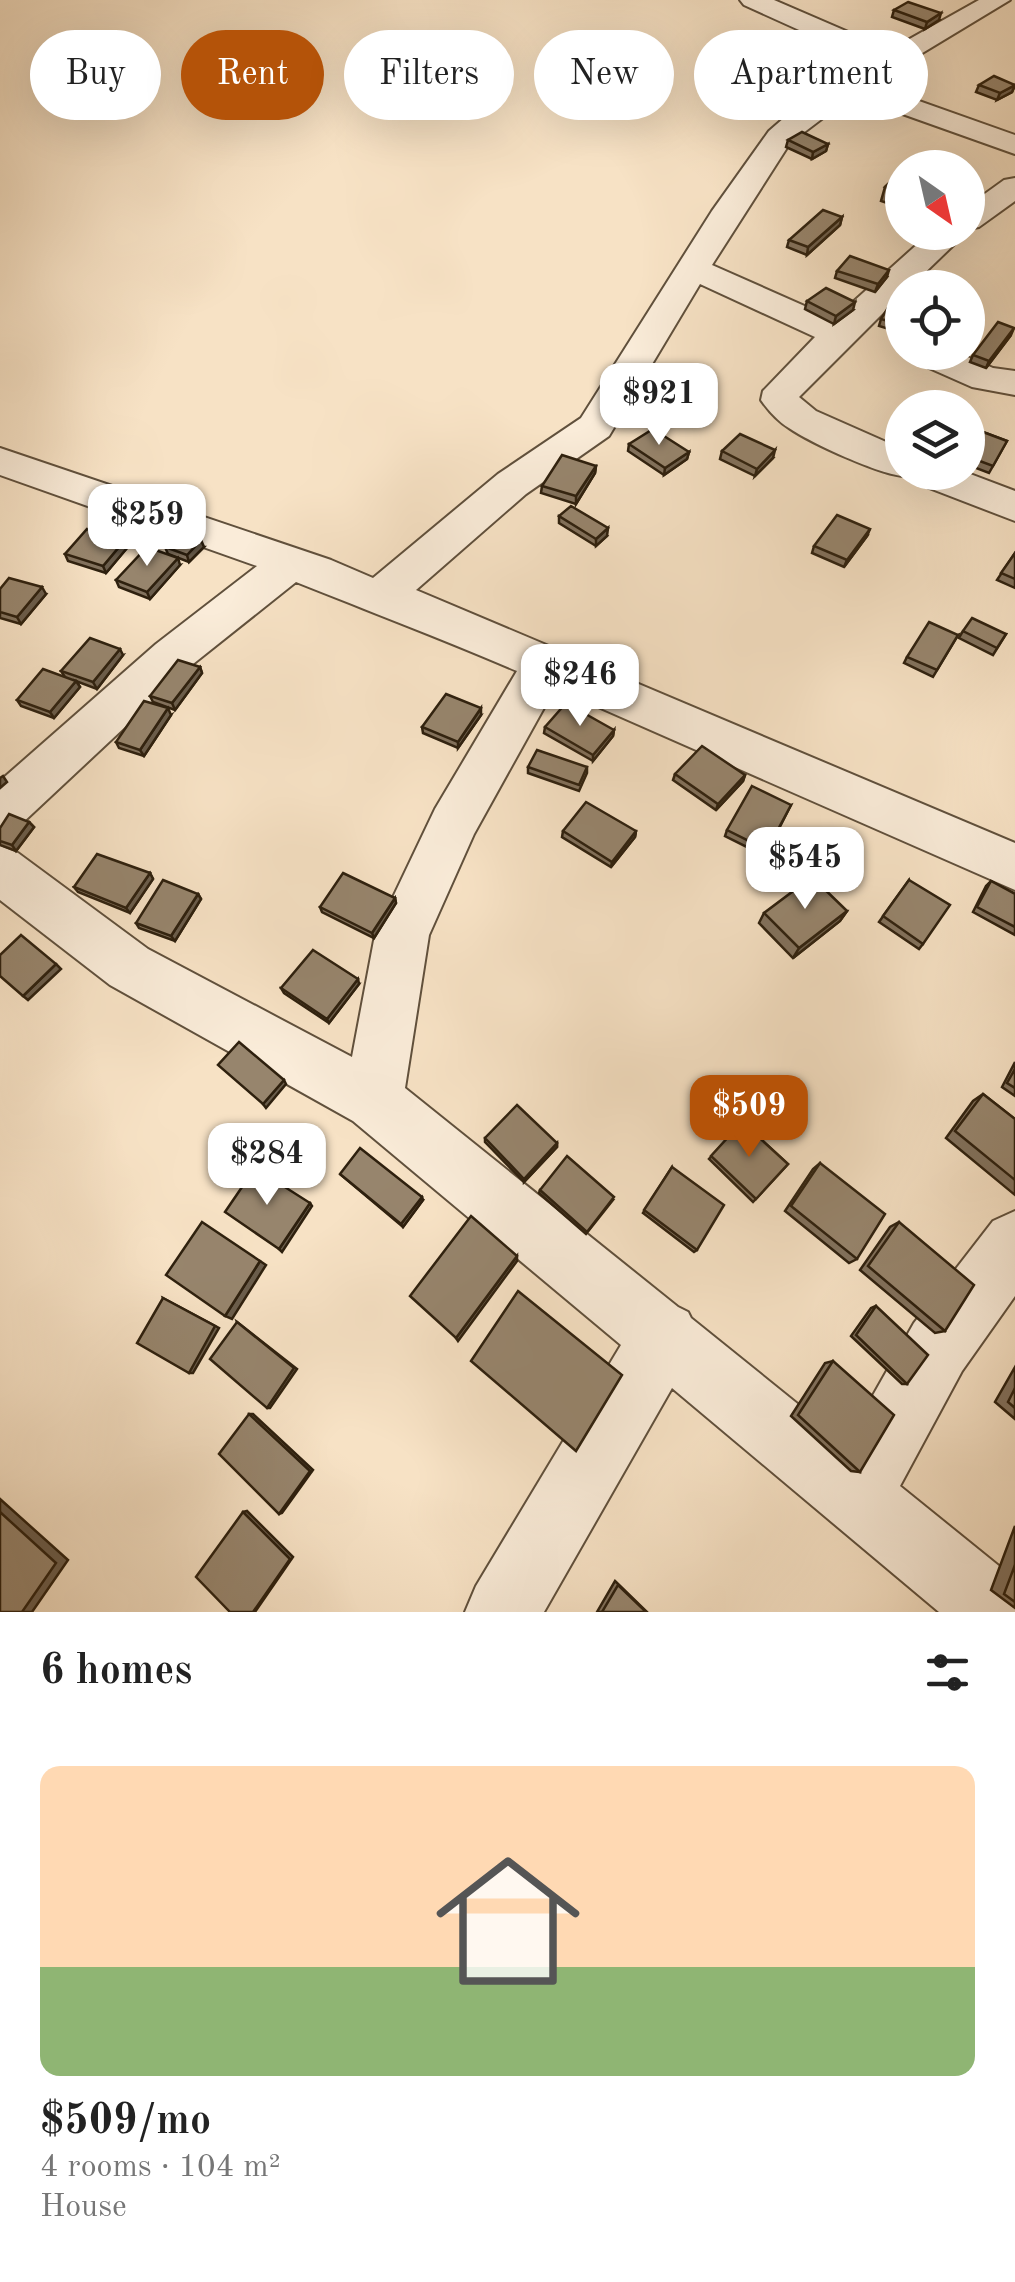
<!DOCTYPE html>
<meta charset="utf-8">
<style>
:root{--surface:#fff;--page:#f2f2f2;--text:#222;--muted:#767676;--accent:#b45309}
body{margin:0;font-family:"Old Standard TT",serif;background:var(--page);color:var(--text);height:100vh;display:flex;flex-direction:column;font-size:38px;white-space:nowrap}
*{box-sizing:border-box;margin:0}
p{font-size:32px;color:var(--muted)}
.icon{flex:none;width:55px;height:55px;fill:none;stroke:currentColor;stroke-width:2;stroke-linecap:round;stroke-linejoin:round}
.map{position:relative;height:1612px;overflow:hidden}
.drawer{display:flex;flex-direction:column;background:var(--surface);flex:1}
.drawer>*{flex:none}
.guide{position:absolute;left:30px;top:30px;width:955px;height:90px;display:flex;gap:20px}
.needle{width:65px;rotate:146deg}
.controls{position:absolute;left:885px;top:150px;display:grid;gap:20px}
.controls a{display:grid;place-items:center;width:100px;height:100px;border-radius:50%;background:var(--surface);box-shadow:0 10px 40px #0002;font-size:50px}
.price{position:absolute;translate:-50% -85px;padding:0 22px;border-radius:20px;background:#fff;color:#222;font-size:32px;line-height:65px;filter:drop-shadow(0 2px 5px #0008)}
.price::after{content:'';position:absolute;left:50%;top:60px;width:30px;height:22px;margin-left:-15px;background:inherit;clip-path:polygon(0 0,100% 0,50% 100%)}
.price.current{background:var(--accent);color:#fff}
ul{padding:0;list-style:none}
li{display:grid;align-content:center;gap:20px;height:530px;padding:0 40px}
li span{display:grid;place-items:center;height:310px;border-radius:20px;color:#555}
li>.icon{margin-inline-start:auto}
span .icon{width:180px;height:180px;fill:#fffc;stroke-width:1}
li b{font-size:42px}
h2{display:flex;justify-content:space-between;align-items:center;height:120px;padding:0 40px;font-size:42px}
.tag{padding:0 35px;border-radius:45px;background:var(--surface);box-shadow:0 10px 40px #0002;font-size:35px;line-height:90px}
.tag.current{background:var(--accent);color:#fff}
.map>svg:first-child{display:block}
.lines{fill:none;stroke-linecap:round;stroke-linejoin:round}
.street-casing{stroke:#60503c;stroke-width:4}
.street{fill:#faecd9;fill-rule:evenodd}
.wall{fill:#82725e;stroke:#2e200e;stroke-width:2.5}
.shaded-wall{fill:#6a5d4c;stroke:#2e200e;stroke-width:2.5}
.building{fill:#97856d;stroke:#2e200e;stroke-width:2.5}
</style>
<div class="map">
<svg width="1015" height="1612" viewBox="0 0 1015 1612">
<rect width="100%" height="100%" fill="#f7e2c5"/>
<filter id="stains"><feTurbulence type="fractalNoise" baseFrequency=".002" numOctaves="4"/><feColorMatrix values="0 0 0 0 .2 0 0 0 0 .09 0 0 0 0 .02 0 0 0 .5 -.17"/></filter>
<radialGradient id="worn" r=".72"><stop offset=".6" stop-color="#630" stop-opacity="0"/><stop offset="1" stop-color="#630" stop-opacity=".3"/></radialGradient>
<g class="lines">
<defs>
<g id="street">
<path d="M740 0H774L890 50 979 0H1010L871 84 1015 135V154L852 96 790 143 712 265 834 319 931 232H967L909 288H902V294L799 397 816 411 902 449V472H965L1015 491V521L911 481 907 476C886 478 809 442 789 428 779 422 768 410 761 400L763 391 815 337 700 284 609 436 526 494 416 590 1015 843V890L555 688 474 834 429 935 405 1088 678 1307 688 1312 691 1318 846 1443 914 1323 993 1221 1015 1211V1296L962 1371 900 1486 1015 1579V1612H939L672 1388 544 1612H465L476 1586 621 1345 353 1121 110 985 0 900V846L18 853 148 949 352 1057 375 935 435 809 517 671C443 639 371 612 296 582L188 668 18 827 0 833V781L156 644 257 566 0 475V448L331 560 373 578 498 474 581 418 712 211 769 131 800 104 870 62 744 5Z"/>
<polygon points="1015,178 1015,201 979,227 968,229 968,206 1004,180"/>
<polygon points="906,352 956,352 993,368 1015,371 1015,395 972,387 911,360"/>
</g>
</defs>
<use href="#street" class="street-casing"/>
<use href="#street" class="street"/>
</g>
<g class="wall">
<polygon points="894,10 939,20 925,29 892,17"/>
<polygon points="736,66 780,68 779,75 765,84 735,73"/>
<polygon points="919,74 917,82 892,95 868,84 870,77"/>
<polygon points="979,85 1015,85 1012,92 997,100 976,92"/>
<polygon points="788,140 828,144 826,151 812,159 786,147"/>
<polygon points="902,171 902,208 881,201 885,187"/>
<polygon points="842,217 840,225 807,255 787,247 789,240"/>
<polygon points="837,271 887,277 875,292 835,278"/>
<polygon points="902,291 902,333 879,326 881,319"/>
<polygon points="807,301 853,310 834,324 805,309"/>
<polygon points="1011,335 986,368 970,362 973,355"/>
<polygon points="983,432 1007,441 989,473 968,465 968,460"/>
<polygon points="629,444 689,452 687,459 664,475 628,451"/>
<polygon points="722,451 773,458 755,476 720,459"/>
<polygon points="596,466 595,473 576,504 541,493 542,486"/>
<polygon points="559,516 607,536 596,546 559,523"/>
<polygon points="867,536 844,567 812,553 814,546"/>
<polygon points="165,547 204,547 189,562 168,554"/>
<polygon points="127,548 106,573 68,561 65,554"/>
<polygon points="1015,553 1015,588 997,580"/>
<polygon points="180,565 150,599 119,587 116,580"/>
<polygon points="0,589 46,594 21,624 0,618"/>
<polygon points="963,631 1006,634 993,655 959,638"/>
<polygon points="958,635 933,677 904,663 907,657"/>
<polygon points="123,655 97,689 76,681 80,687 54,718 21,706 17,700 65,677 61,671"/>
<polygon points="200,667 202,673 175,710 153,702 150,696"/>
<polygon points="171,715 144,756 119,748 116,742"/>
<polygon points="481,715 458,748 423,733 422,727"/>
<polygon points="545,727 614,730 613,736 593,761 544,733"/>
<polygon points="528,767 587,767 587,773 579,791 528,773"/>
<polygon points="675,774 745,775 743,781 716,810 673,780"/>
<polygon points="791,805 765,856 725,836 727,830"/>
<polygon points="29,822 34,827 16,851 0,845 0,828"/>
<polygon points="563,831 636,831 635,837 611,867 562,837"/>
<polygon points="150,873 153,879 130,913 78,892 74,887"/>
<polygon points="909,880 923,944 919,949 879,922"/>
<polygon points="991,881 1015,894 1015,935 973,912 986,886"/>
<polygon points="198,894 201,899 175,941 139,928 136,923"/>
<polygon points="395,898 396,903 374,938 322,912 320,907"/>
<polygon points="847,911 840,921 793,958 759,923 764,913"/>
<polygon points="359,984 329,1023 284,993 281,988"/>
<polygon points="1015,1062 1015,1096 1002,1087"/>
<polygon points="983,1094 1015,1119 1015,1195 946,1138 973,1101"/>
<polygon points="742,1122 788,1164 753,1202 709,1159"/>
<polygon points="485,1138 557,1143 557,1147 524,1182 485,1142"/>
<polygon points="820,1163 857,1259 849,1263 785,1211 813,1169"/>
<polygon points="672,1167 697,1250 694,1252 643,1213"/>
<polygon points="340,1174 423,1200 403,1227"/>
<polygon points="540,1190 613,1200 586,1234 539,1193"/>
<polygon points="899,1222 945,1331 935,1333 860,1270 890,1227"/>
<polygon points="876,1306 907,1384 902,1384 851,1336 871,1308"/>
<polygon points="833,1361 860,1472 851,1471 791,1416 825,1363"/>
<polygon points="1015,1367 1015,1419 995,1402"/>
<polygon points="1015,1526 1015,1608 991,1590"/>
<polygon points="615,1581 647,1612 597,1612"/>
</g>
<g class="shaded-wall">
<polygon points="941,13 939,20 925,29 927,22"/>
<polygon points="780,68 779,75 765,84 766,77"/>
<polygon points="919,74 917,82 892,95 894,87"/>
<polygon points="1015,85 1012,92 997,100 1000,93"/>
<polygon points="828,144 826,151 812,159 813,152"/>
<polygon points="842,217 840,225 807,255 808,247"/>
<polygon points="889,270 887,277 875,292 878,284"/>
<polygon points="855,302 853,310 834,324 836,316"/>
<polygon points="1014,328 1011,335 986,368 989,361"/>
<polygon points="775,450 773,458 755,476 757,469"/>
<polygon points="689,452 687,459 664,475 665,468"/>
<polygon points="596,466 595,473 576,504 576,496"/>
<polygon points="608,528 607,536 596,546 596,539"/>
<polygon points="870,529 867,536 844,567 847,560"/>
<polygon points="201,540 204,547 189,562 187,555"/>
<polygon points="124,541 127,548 106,573 103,566"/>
<polygon points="178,558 180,565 150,599 147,592"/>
<polygon points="42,587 46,594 21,624 17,617"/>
<polygon points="120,649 123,655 97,689 93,682"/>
<polygon points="200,667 202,673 175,710 172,703"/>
<polygon points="76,681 80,687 54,718 50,712"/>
<polygon points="168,708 171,715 144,756 140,750"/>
<polygon points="481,708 481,715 458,748 458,742"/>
<polygon points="614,730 613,736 593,761 593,755"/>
<polygon points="745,775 743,781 716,810 718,804"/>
<polygon points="3,776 7,782 0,788 0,778"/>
<polygon points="29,822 34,827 16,851 12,845"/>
<polygon points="636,831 635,837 611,867 612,862"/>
<polygon points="150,873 153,879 130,913 126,908"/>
<polygon points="198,894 201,899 175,941 171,936"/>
<polygon points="395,898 396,903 374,938 372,933"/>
<polygon points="847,911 840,921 793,958 799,948"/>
<polygon points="56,964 61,969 28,1000 23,996"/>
<polygon points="358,979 359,984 329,1023 327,1019"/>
<polygon points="284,1080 286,1084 266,1108 263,1104"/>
<polygon points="557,1143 557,1147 524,1182 524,1179"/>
<polygon points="422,1197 423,1200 403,1227 401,1224"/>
<polygon points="310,1203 312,1206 282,1252 279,1249"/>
<polygon points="517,1256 517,1261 458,1341 456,1338"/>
<polygon points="260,1261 266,1265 232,1319 225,1316"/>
<polygon points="163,1298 219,1328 193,1373 189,1373"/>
<polygon points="237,1322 297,1369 270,1408 267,1408"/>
<polygon points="249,1414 253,1414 313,1470 282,1513 279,1514"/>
<polygon points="0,1499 68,1560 32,1612 22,1612 0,1512"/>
<polygon points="247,1511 293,1557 255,1612 253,1612 243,1512"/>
</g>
<g class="building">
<polygon points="908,2 941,13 927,22 894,10"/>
<polygon points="750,57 780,68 766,77 736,66"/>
<polygon points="895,64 919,74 894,87 870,77"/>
<polygon points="994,76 1015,85 1000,93 979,85"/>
<polygon points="802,132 828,144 813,152 788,140"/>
<polygon points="916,158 941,166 906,168"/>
<polygon points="902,171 902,193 885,187"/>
<polygon points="823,210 842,217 808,247 789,240"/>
<polygon points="850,256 889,270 878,284 837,271"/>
<polygon points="826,288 855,302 836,316 807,301"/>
<polygon points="899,290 902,291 902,325 881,319"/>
<polygon points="998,322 1014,328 989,361 973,355"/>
<polygon points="653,429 689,452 665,468 629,444"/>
<polygon points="983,432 1007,441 993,466 969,457"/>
<polygon points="740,434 775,450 757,469 722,451"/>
<polygon points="562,455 596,466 576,496 542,486"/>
<polygon points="571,506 608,528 596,539 559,516"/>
<polygon points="837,515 870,529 847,560 814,546"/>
<polygon points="87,529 124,541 103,566 65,554"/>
<polygon points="179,532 201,540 187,555 165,547"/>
<polygon points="147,547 178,558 147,592 116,580"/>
<polygon points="1015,553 1015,579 1001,573"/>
<polygon points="9,578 42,587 17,617 0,612 0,589"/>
<polygon points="972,618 1006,634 997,648 963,631"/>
<polygon points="929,622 958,635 937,670 907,657"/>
<polygon points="90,638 120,649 93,682 61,671"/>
<polygon points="178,660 200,667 172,703 150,696"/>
<polygon points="43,669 76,681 50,712 17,700"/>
<polygon points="446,694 481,708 458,742 422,727"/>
<polygon points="144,701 168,708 140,750 116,742"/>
<polygon points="566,703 614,730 593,755 545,727"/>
<polygon points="702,746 745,775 718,804 675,774"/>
<polygon points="537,750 587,767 579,785 528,767"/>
<polygon points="752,786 791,805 767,850 727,830"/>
<polygon points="586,802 636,831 612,862 563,831"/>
<polygon points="9,814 29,822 12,845 0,841 0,828"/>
<polygon points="97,854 150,873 126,908 74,887"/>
<polygon points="343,873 395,898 372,933 320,907"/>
<polygon points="812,877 847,911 799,948 764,913"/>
<polygon points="163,880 198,894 171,936 136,923"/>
<polygon points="909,880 950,905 923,944 883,916"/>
<polygon points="991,881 1015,894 1015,927 977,907"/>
<polygon points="21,935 56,964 23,996 0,976 0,955"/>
<polygon points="313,950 358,979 327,1019 281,988"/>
<polygon points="239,1042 284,1080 263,1104 218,1065"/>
<polygon points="1015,1069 1015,1088 1007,1083"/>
<polygon points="983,1094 1015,1119 1015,1180 955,1131"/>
<polygon points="517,1105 557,1143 524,1179 485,1138"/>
<polygon points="742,1122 788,1164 756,1199 711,1156"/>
<polygon points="360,1148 422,1197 401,1224 340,1174"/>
<polygon points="567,1156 614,1197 587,1232 540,1190"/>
<polygon points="820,1163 885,1214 857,1259 791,1206"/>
<polygon points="672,1167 724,1205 697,1250 644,1210"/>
<polygon points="255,1168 310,1203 279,1249 225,1212"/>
<polygon points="471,1216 517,1256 456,1338 410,1296"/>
<polygon points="202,1222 260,1261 225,1316 166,1275"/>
<polygon points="899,1222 974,1285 945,1331 868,1266"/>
<polygon points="518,1291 622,1375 576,1451 471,1361"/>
<polygon points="163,1298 215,1326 189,1373 137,1343"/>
<polygon points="876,1306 928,1355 907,1384 856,1335"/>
<polygon points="237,1322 294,1368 267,1408 210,1359"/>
<polygon points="833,1361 894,1415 860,1472 798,1415"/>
<polygon points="1015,1388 1015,1408 1008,1402"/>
<polygon points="249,1414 310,1471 279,1514 219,1454"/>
<polygon points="0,1512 56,1563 22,1612 0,1612"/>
<polygon points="243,1512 290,1559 253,1612 230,1612 196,1577"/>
<polygon points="1015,1565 1015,1602 1004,1594"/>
<polygon points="618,1585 646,1612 602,1612"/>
</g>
<rect width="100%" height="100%" filter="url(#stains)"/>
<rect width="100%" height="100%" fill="url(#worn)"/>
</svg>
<div class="controls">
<a><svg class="needle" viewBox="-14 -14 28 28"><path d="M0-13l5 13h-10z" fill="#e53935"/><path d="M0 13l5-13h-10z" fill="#767676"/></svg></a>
<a><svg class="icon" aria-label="locate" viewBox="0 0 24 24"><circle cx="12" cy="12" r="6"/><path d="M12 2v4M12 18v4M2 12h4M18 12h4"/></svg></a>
<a><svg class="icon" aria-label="layers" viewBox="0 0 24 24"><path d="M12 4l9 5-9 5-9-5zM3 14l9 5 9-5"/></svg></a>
</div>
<b class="price" style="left:659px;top:448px">$921</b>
<b class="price" style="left:147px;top:569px">$259</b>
<b class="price" style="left:580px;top:729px">$246</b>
<b class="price" style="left:805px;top:912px">$545</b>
<b class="price current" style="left:749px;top:1160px">$509</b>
<b class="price" style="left:267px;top:1208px">$284</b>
<div class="guide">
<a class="tag">Buy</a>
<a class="tag current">Rent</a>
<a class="tag">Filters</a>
<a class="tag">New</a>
<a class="tag">Apartment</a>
</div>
</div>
<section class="drawer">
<h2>6 homes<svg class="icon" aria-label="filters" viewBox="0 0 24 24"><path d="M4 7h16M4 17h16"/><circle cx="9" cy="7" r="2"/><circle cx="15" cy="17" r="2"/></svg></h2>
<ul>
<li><span style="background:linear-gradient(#ffd9b3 65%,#8fb573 0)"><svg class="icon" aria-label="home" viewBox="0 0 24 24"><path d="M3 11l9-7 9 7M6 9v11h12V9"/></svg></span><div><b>$509/mo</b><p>4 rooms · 104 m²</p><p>House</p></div></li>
</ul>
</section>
